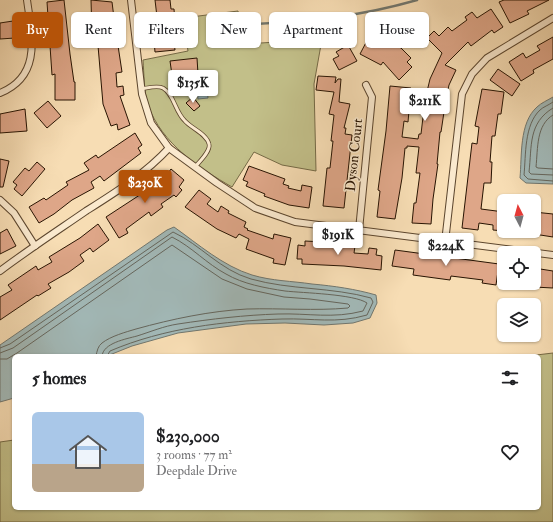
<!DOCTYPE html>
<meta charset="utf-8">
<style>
:root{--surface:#fff;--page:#f2f2f2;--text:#202124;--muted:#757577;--line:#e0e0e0;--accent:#b45309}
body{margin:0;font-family:"IM FELL Double Pica",serif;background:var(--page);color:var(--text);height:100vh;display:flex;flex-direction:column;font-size:15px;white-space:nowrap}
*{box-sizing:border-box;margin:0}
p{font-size:13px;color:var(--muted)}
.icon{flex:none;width:22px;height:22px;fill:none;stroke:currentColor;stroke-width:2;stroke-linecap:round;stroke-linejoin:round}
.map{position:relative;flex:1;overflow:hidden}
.details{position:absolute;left:12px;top:354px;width:529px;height:156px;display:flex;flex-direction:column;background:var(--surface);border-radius:6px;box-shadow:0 1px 3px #0004}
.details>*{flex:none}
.banner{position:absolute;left:12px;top:12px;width:529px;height:36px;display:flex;gap:8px}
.needle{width:26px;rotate:354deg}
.fabs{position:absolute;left:497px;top:194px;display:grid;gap:8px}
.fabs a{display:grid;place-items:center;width:44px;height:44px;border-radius:6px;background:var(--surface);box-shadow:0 1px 3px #0004;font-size:20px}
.price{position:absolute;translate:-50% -34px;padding:0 9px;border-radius:4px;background:#fff;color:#222;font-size:13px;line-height:26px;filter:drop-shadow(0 1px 2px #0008)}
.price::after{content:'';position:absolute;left:50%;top:24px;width:12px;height:9px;margin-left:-6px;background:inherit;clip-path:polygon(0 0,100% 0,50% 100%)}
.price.selected{background:var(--accent);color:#fff}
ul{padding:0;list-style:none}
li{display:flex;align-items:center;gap:12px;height:100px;padding:0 20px}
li+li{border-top:1px solid var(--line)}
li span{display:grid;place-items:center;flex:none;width:112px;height:80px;border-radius:6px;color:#555}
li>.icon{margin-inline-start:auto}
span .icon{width:48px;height:48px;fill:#fffc;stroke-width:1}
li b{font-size:17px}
h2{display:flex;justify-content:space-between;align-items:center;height:48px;padding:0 20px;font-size:17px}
.pill{padding:0 14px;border-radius:6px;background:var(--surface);box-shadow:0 1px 3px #0004;font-size:14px;line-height:36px}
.pill.selected{background:var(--accent);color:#fff}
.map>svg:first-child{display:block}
.green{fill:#c2bf89;stroke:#756a46}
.water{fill:#a2b9b8;stroke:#71776f}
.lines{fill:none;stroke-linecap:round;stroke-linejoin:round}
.shore{stroke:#65665d;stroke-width:1}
.stream{stroke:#71776f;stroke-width:2.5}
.building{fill:#dea688;stroke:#281402}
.lane-casing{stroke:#5c462e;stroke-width:4.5}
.street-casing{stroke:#5c462e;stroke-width:8}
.lane{stroke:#fae9ce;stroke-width:3}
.street{stroke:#fae9ce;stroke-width:6}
.labels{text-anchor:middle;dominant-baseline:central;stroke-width:3;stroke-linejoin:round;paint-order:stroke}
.street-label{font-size:14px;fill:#281402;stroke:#fae9ce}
</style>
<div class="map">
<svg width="553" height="522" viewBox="0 0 553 522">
<rect width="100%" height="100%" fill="#f7ddb4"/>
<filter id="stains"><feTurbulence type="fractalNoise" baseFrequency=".005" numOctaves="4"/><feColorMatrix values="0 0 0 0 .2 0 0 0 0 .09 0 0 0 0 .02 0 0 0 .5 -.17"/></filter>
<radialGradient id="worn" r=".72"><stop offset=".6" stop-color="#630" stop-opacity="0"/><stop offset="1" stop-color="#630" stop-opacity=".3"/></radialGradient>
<g class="green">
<path d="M238 11 242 35 261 43 322 39 314 84 316 171 282 165 254 152 232 187C199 168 162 144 148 105 144 93 144 73 143 60L188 51 183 18Z"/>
<polygon points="553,353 553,522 0,522 0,442 14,440 14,508 539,508 539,356 528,356"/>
</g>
<g class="water">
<polygon points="206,77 208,98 198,99 196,79"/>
<path d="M553 97V184L526 183 520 178C522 156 519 123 537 107 541 103 548 100 553 97Z"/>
<path d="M174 227C198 244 223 266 252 275 272 281 292 281 312 284 334 286 355 289 376 295L377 303 370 318 353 323 324 325 285 323 246 324 178 333 132 346 107 356H14V398L0 402V345L167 230Z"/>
</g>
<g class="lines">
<g class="shore">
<path d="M553 102C549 105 543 107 540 110 524 125 526 155 524 175L528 179 553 181"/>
<path d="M553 108C528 123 532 146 529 172L531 174 553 175"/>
<path d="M553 115C536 125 538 148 536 167L538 168 553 169"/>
<path d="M0 348 10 344 173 232C201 245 220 270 251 279 290 290 332 287 371 298L373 302 367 315C336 324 313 318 282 319 224 321 164 328 110 351L107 356"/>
<path d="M0 353 13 348 172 237C192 247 207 264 226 274 243 284 265 288 285 291 303 293 354 294 367 303L363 311C333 319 308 313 278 314 245 315 211 319 178 324 164 326 150 332 137 336 126 339 103 343 102 356"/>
<path d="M0 359H7L17 353 172 245 222 279 247 289 284 297 310 299 348 304 350 306 348 308C315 311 281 308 247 309 210 311 172 319 136 329 126 332 111 336 102 343 98 346 97 351 96 356"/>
</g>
<path class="stream" d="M255 24C312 21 362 16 417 0"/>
</g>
<g class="building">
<polygon points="64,0 70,54 74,82 75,82 75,100 55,100 55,74 52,75 47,2"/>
<polygon points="91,0 112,2 115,26 110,27 111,39 117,39 122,72 116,73 117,87 123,86 124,95 120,96 130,125 118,130 117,124 111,126 103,104 97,34 92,34"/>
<polygon points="155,0 170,0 171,9 174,9 175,24 172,24 175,50 155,52 152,17 157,17"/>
<polygon points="504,0 549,0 527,11 529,14 510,23 499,2"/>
<polygon points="491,9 503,27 494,33 492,30 471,46 468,42 445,65 456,70 449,85 443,112 444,112 441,132 440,132 437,164 438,164 433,199 431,224 412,223 414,203 416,203 420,173 416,173 419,147 407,146 407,148 405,148 402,178 395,219 377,217 380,191 378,190 386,131 390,86 411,88 408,122 404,121 402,137 418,139 419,134 421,134 425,100 430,79 442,53 427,38 434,31 439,36 448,27 452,31 467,20 465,17 472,12 477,18"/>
<polygon points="13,21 15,38 0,39 0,23"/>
<polygon points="371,33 401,48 411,58 407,62 412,67 399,80 383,62 381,65 360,54"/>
<polygon points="553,37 553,59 533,70 534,73 521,81 509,62 523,53 526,58 540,50 537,46"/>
<polygon points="348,45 357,61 339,70 333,59 339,56 336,52"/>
<polygon points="197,58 198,74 192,75 193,80 173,82 170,61"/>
<polygon points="498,69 520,84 512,96 490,80"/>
<polygon points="318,76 336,77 335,83 338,79 341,79 339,102 350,104 344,128 346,128 345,134 352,135 344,208 323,206 327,168 330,168 333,141 331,141 334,115 329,114 334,92 316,90"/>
<polygon points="482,89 504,92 501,114 498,114 495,136 492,136 490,162 492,162 491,183 484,183 481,209 504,212 504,231 493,230 493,225 479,223 478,230 462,228 472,143 477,144 479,127 475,126"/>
<polygon points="193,97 200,106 194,111 186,103"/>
<polygon points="48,101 61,116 47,128 34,113"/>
<polygon points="25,109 27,131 0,133 0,114"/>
<polygon points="135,133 142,145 138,148 141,153 104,181 100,176 91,182 94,188 72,200 54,214 39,223 29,207 44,198 46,200 68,185 66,182 89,170 84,163 96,155 98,158"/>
<polygon points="0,159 9,161 3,187 0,187"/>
<polygon points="37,162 45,169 22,196 14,189 17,185 13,182 25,168 29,171"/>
<polygon points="249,166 285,179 283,184 289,186 288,188 301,191 302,185 312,187 309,208 289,205 264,196 265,194 246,186 248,182 243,180"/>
<polygon points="171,169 184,180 179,187 182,190 176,197 174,195 161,204 163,207 151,216 149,212 126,229 128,233 119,238 106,217 155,185 157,188"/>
<polygon points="199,190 211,199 207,204 218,212 221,206 229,211 228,213 246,222 244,227 248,229 247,230 273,239 274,234 291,238 285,265 273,263 274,259 246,249 249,239 239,234 236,238 217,229 185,207"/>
<polygon points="534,212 553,214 553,237 534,234"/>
<polygon points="98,224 109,240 93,252 90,248 80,255 84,261 69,272 48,284 51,288 38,296 37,295 0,320 0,297 12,290 8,285 36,266 38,270 52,262 49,257 80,238"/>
<polygon points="7,229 16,246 0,254 0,233"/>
<polygon points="305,241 341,243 340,245 355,246 354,253 368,254 369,248 377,249 376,255 382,256 381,270 344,266 302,264 302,259 297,259 298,245 305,246"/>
<polygon points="395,250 499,264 496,285 482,283 483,280 451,276 450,280 413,275 414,269 392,266"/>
<polygon points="534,268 553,271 553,288 534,287"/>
</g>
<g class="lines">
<defs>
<path id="lane" d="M141 89C148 88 157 85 163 88 174 94 175 112 185 121 191 128 207 134 209 144 211 151 199 162 195 167"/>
<g id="street">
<polyline points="131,0 142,94 151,123 169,148 217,183 255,208 295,222 553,255"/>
<path d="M0 93C42 76 32 36 27 0"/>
<polyline points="0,200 14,213 35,246"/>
<polyline points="359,230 372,97 366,85"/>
<polyline points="445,242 462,94 472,74 487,58 553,18"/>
<path d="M0 271C28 250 57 231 86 211 116 192 145 174 169 148"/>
</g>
</defs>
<use href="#lane" class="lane-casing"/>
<use href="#street" class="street-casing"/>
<use href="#lane" class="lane"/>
<use href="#street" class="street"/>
</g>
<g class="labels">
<g class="street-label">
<text transform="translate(354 155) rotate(-84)">Dyson Court</text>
</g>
</g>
<rect width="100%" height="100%" filter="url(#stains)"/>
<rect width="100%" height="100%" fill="url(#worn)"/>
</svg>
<div class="fabs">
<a><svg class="needle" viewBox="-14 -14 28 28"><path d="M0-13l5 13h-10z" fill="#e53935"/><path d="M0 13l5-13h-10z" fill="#757577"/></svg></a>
<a><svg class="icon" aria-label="locate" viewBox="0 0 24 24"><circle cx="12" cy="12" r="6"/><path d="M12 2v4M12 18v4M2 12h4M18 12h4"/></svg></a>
<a><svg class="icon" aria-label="layers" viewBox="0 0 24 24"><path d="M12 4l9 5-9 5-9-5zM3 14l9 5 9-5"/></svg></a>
</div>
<b class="price" style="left:193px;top:104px">$135K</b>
<b class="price" style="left:425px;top:122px">$211K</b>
<b class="price selected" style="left:145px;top:204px">$230K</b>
<b class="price" style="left:338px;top:256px">$191K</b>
<b class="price" style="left:446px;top:267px">$224K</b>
<div class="banner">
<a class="pill selected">Buy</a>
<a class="pill">Rent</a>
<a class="pill">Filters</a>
<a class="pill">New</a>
<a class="pill">Apartment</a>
<a class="pill">House</a>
</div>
<section class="details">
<h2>5 homes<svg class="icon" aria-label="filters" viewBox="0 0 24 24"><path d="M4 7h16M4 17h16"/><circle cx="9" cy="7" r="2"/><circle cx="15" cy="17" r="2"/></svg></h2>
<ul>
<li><span style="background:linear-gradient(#a9c7e8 65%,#b9a48a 0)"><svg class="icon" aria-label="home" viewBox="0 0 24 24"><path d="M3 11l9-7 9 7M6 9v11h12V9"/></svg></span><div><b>$230,000</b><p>3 rooms · 77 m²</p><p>Deepdale Drive</p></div><svg class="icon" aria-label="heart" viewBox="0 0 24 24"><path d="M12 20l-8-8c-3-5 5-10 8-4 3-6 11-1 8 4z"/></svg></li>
</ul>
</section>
</div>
